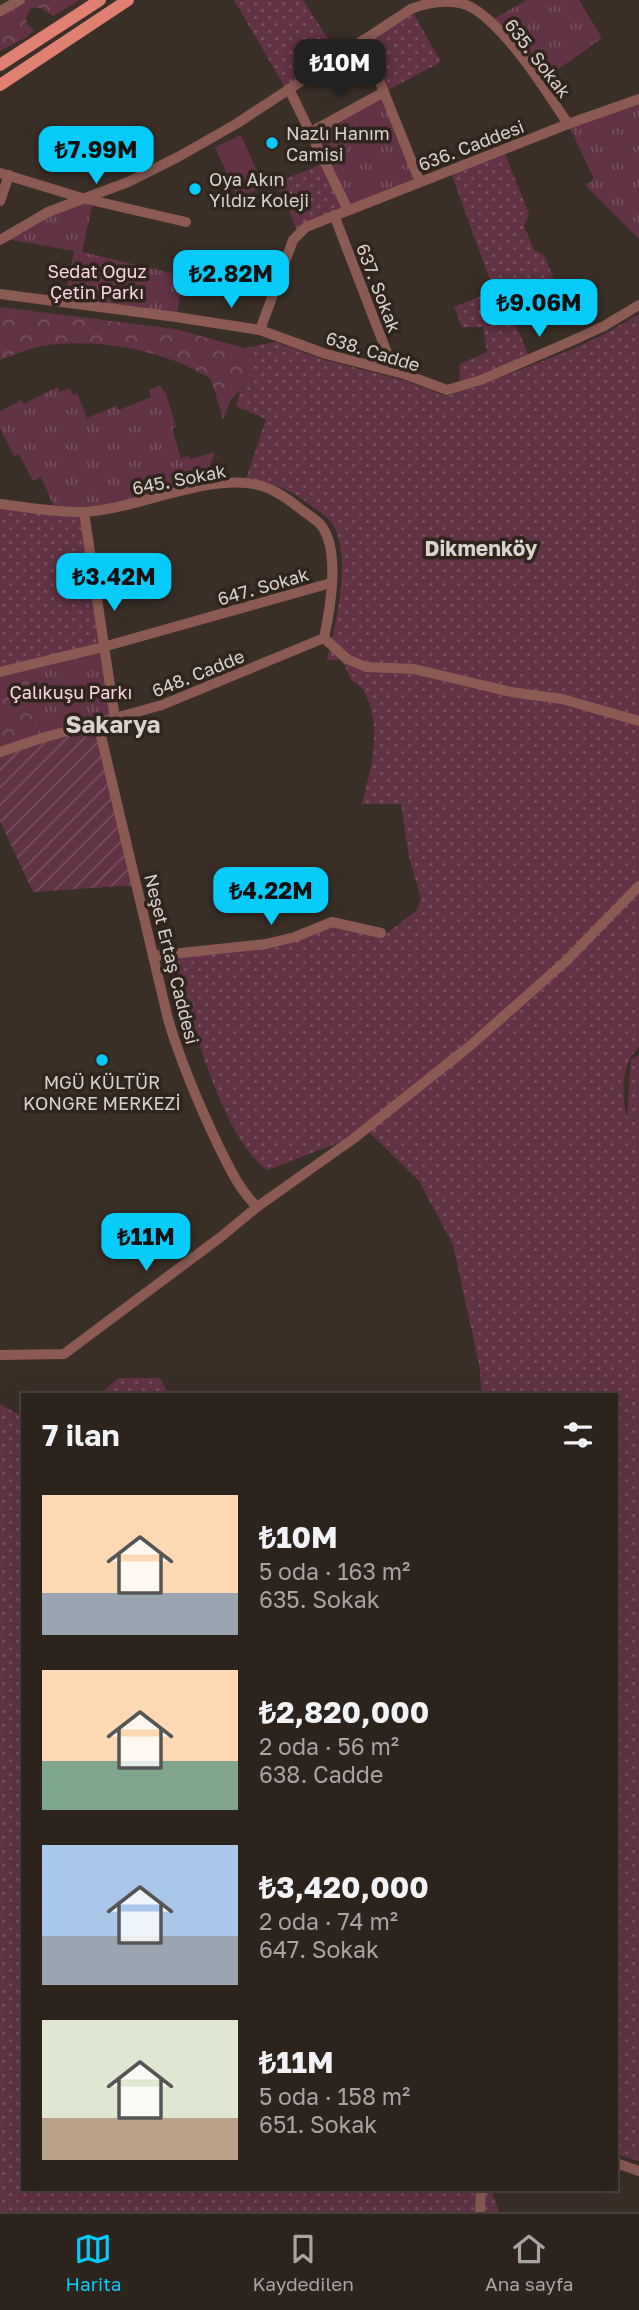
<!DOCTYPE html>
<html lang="tr">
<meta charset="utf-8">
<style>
:root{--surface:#2c231d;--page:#382f2a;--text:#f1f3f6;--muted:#a6a4a4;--line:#48403b;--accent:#06cbf9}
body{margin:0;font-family:"Golos Text",sans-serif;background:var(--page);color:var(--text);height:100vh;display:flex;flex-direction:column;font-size:26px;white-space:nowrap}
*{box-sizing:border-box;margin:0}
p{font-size:23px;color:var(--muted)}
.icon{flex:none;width:38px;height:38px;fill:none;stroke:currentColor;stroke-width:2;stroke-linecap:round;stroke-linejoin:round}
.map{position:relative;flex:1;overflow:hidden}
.drawer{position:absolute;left:21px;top:1393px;width:597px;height:798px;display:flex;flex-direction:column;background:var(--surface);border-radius:0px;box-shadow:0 7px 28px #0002,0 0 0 2px var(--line)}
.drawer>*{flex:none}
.price{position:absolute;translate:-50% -60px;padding:0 16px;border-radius:14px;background:var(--accent);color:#111;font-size:23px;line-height:46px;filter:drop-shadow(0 2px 4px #0008)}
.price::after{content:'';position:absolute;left:50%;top:42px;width:21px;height:16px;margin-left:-10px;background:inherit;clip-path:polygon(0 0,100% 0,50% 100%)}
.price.selected{background:#222;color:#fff}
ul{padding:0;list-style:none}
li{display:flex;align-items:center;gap:21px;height:175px;padding:0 21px}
li span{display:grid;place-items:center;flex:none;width:196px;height:140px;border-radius:0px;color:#555}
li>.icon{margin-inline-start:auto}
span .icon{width:84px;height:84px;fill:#fffc;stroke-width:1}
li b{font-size:30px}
h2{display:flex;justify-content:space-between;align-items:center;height:84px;padding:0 21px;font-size:30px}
.dock{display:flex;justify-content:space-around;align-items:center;height:98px;border-top:2px solid var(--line);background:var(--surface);font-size:19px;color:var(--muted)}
.dock a{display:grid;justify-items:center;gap:4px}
.dock .selected{color:var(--accent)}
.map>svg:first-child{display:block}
.grass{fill:url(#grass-dots)}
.forest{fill:url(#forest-crowns)}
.park{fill:url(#park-tufts)}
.garden{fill:url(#garden-furrows)}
.pitch{fill:#613345}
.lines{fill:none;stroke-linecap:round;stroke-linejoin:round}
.minor{stroke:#8a5a53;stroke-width:10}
.major{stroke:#e08072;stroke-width:12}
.poi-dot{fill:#06cbf9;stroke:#30251d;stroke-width:2.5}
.labels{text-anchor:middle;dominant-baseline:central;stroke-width:7;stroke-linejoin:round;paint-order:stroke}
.street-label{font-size:18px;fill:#d9d2cd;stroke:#30251d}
.poi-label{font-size:18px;fill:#d9d2cd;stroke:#30251d;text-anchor:start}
.park-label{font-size:18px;fill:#fbd5e1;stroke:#30251d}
.quarter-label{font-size:21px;font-weight:bold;fill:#d9d2cd;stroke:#30251d}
.district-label{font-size:24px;font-weight:bold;fill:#d9d2cd;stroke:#30251d}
</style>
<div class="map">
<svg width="639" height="2212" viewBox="0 0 639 2212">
<defs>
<pattern id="grass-dots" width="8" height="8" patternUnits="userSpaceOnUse" patternTransform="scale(1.75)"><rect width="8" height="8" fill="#613345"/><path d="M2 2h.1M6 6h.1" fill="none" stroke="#77505f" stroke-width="1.8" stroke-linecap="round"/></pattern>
<pattern id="forest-crowns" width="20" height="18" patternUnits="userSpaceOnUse" patternTransform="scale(1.75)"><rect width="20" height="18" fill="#613345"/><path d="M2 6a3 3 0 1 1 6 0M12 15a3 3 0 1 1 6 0" fill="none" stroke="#77505f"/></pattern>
<pattern id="park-tufts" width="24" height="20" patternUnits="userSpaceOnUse" patternTransform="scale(1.75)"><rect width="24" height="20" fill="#613345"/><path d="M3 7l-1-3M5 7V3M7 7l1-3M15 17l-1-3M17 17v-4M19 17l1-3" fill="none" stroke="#77505f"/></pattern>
<pattern id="garden-furrows" width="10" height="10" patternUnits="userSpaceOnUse" patternTransform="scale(1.75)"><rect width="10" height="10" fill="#613345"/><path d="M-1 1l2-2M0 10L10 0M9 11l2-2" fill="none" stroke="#77505f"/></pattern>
</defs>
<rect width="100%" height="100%" fill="#3a2f27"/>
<g class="grass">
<polygon points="234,0 303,0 339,56 287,91"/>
<polygon points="411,9 441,62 384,92 363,40"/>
<polygon points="503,149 529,214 524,226 534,250 544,255 555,282 547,301 512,315 530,359 459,388 460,364 487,352 483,327 462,327 454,307 494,291 450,170"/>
<polygon points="325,163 348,210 298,233 277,182"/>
<path d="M639 314V1047C620 1064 622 1096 627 1119L631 1059 639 1055V2161L616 2154V1395H482L479 1364 453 1245 419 1181 368 1131 268 1170C222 1141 189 1011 174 958L272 945 327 927 368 928 386 934 417 910 421 898 409 857 401 804H362C371 767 384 726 363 690 360 685 354 683 351 679 347 672 346 665 340 660H327C335 625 354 555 331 522 326 516 317 510 310 505 290 489 272 482 246 479L266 419 236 406 240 391 249 379 250 362 244 348 275 342 325 360 403 380 446 396 479 386 568 351 603 335Z"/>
<polygon points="0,504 84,512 103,647 0,672"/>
<polygon points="119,1378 160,1378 169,1395 98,1395"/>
<polygon points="0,1404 23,1417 23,2189 491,2189 499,2212 0,2212"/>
</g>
<g class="forest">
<polygon points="26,0 80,0 53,16 41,8 31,8 26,17 27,24 34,30 27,37 0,51 0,14"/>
<path d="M0 307 175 329 244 348 250 362 249 380 230 401 223 419 211 379C166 350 95 337 42 346 27 349 14 355 0 360Z"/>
<polygon points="25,666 42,738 0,752 0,672"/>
</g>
<g class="park">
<polygon points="527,0 579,0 602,38 540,82 490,21"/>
<polygon points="384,92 420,182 348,210 311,132"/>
<polygon points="639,99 639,239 585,185 592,181 593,177 568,124"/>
<polygon points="93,201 82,252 184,276 176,317 64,302 74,251 2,238 48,212"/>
<polygon points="160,385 163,391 165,391 176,427 172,429 181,458 188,456 190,459 215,452 205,478 207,487 118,507 55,509 41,477 33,481 19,454 14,456 0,429 0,411 21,400 23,404 58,387 60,392 70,388 73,395 77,393 87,418 116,406 119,410 151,397 149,390"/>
<polygon points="103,647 115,719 42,738 25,666"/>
</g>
<polygon class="garden" points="98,723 136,885 33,892 0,821 0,752"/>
<polygon class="pitch" points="241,135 264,187 235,199 233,196 236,194 215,147"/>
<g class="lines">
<g class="minor">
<polyline points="0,11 20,0"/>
<polyline points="363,40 420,182"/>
<polyline points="289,89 348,210"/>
<polyline points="311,132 384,92"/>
<polyline points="0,173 82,198 186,222"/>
<polyline points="0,201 9,175"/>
<polyline points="334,215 394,371"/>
<path d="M0 240 48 212 128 182 178 157 236 124 411 9C426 3 443 0 460 3 496 10 548 93 568 124"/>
<polyline points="0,294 176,317 260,330 326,354 404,374 447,390 481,380 567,343 604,326 639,305"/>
<polyline points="260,330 293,240 306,227 568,124 639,99"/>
<path d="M0 504C27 507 57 513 85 512 138 509 212 471 262 486 278 491 291 501 303 511 309 515 315 519 320 524 341 548 330 610 324 638"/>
<polyline points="84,512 115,719"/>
<polyline points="324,638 347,659 366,667 414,669 511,692 562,699 639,721"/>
<polyline points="0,672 103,647 331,583"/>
<polyline points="0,752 42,738 162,705 324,638"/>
<polyline points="153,956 266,944 295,937 332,922 381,933"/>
<polyline points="257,1207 353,1139 471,1045 566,961 639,886"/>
<path d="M0 1355 64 1354 222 1236 257 1207C239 1189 230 1169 219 1147 199 1105 181 1063 168 1019L98 723"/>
<polyline points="616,2163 639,2171"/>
<polyline points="480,2212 481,2189"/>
</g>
<g class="major">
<polyline points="0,65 100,0"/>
<polyline points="0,85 128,0"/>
</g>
</g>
<g class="poi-dot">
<circle cx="272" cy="143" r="7"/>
<circle cx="195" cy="189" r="7"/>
<circle cx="102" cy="1060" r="7"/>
</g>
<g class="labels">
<g class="street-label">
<text transform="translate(538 58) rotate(52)">635. Sokak</text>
<text transform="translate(471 145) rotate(-21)">636. Caddesi</text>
<text transform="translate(379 288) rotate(69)">637. Sokak</text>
<text transform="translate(373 351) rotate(17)">638. Cadde</text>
<text transform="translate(179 479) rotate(-11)">645. Sokak</text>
<text transform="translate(263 586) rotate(-16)">647. Sokak</text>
<text transform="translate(198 673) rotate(-22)">648. Cadde</text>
<text transform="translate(172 959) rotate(76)">Neşet Ertaş Caddesi</text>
</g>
<g class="poi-label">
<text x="286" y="133">Nazlı Hanım<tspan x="286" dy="21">Camisi</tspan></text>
<text x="209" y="179">Oya Akın<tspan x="209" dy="21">Yıldız Koleji</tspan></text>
<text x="102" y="1082" text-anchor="middle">MGÜ KÜLTÜR<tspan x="102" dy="21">KONGRE MERKEZİ</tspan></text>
</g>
<g class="park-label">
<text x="97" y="271">Sedat Oğuz<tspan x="97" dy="21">Çetin Parkı</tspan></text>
<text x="71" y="692">Çalıkuşu Parkı</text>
</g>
<g class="quarter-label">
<text x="481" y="548">Dikmenköy</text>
</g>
<g class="district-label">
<text x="113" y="723">Sakarya</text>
</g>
</g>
</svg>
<b class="price selected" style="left:340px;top:99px">₺10M</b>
<b class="price" style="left:96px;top:186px">₺7.99M</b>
<b class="price" style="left:231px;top:310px">₺2.82M</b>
<b class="price" style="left:539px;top:339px">₺9.06M</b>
<b class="price" style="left:114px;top:613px">₺3.42M</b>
<b class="price" style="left:271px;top:927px">₺4.22M</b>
<b class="price" style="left:146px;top:1273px">₺11M</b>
<section class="drawer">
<h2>7 ilan<svg class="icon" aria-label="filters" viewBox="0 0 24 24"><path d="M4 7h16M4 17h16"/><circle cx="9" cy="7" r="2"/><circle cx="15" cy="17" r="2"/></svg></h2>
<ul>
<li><span style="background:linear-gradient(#ffd9b3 70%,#9aa5b1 0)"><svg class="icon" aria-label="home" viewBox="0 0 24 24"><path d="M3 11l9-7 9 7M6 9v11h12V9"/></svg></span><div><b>₺10M</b><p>5 oda · 163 m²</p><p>635. Sokak</p></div></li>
<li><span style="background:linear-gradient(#ffd9b3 65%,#7fa58c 0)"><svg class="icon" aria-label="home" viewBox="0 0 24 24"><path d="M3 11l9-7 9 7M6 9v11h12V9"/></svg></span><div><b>₺2,820,000</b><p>2 oda · 56 m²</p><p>638. Cadde</p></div></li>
<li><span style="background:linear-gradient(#a9c7e8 65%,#9aa5b1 0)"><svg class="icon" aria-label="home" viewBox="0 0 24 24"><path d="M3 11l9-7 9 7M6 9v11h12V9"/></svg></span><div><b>₺3,420,000</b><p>2 oda · 74 m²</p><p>647. Sokak</p></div></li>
<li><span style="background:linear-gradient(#dfe7d0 70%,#b9a48a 0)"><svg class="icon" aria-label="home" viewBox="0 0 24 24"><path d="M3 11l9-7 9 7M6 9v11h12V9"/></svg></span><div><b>₺11M</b><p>5 oda · 158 m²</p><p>651. Sokak</p></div></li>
</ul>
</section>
</div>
<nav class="dock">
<a class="selected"><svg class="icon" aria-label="map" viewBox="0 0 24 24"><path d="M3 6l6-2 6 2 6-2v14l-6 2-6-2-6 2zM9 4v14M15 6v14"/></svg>Harita</a>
<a><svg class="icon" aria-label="saved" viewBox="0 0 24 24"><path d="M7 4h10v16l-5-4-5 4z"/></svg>Kaydedilen</a>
<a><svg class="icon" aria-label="home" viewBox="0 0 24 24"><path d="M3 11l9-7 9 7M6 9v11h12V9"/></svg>Ana sayfa</a>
</nav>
